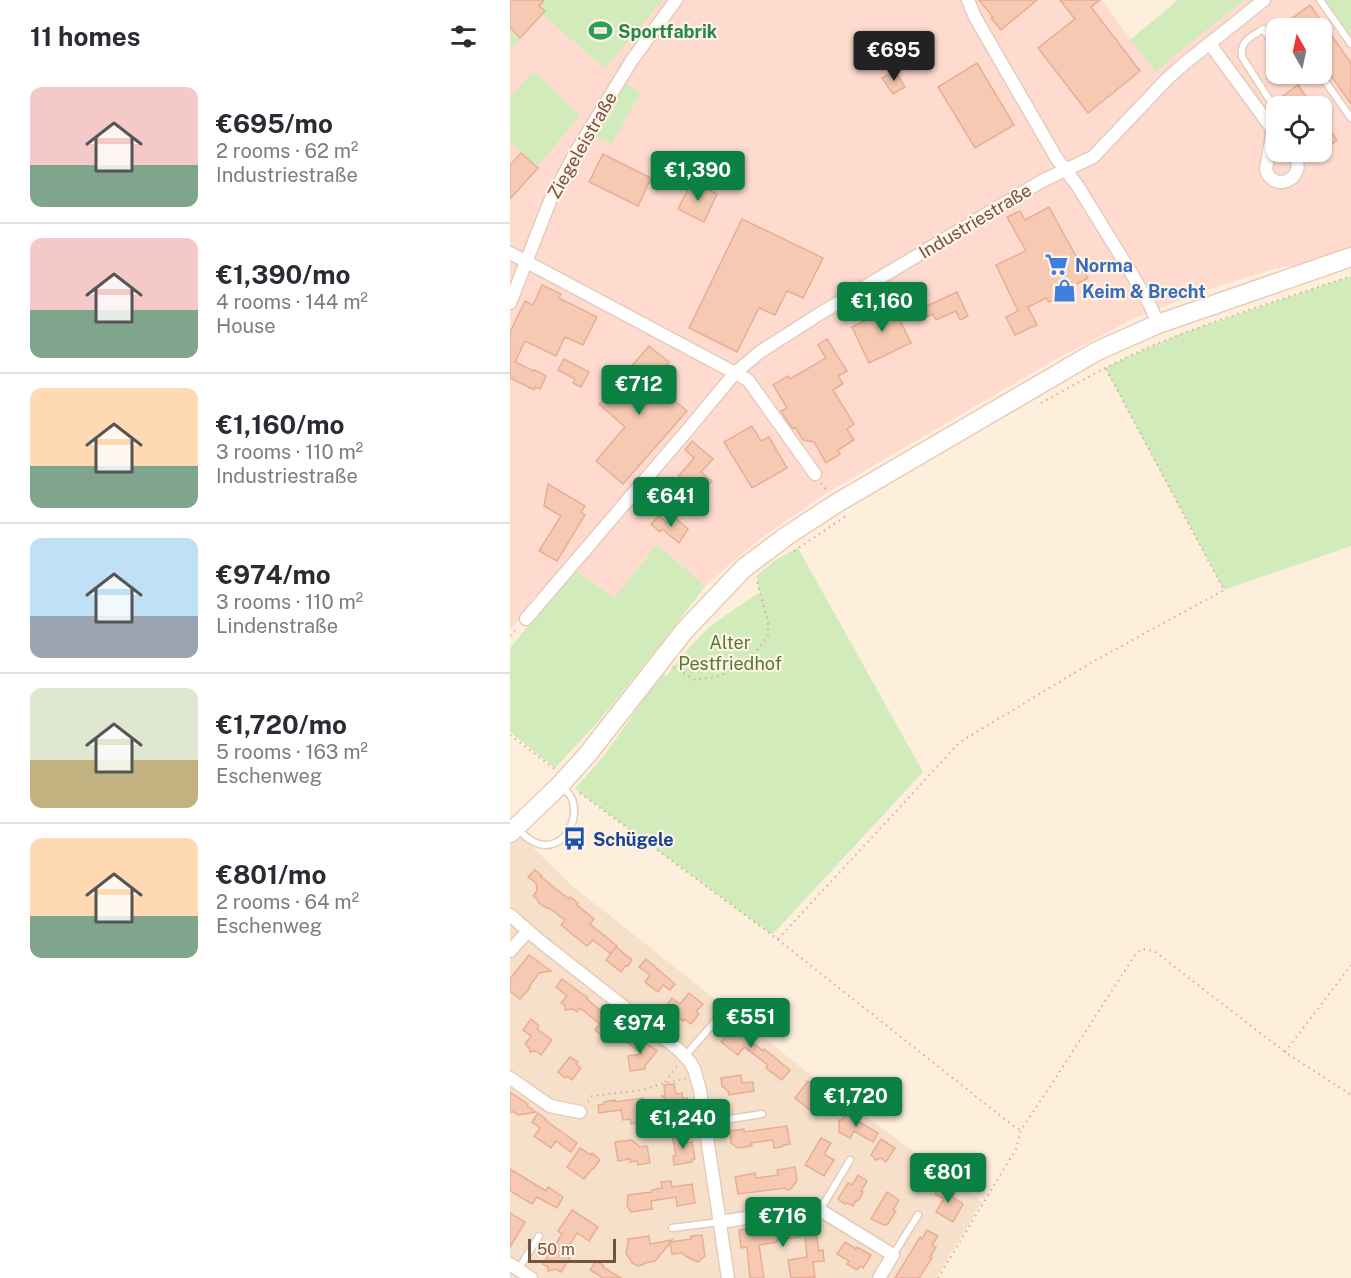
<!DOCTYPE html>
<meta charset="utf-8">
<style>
:root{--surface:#fff;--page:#f7f7f7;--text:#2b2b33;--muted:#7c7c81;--line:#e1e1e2;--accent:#0b8043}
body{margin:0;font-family:"Public Sans",sans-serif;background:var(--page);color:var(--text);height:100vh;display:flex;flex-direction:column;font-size:22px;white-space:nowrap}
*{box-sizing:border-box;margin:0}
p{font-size:20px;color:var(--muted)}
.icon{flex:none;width:33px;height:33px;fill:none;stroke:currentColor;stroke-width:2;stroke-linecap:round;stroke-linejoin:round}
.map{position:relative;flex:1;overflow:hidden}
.panel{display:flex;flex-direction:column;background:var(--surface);width:510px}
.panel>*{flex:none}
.needle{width:39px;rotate:351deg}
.controls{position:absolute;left:756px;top:18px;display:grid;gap:12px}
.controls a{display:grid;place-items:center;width:66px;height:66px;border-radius:12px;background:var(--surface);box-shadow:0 2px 4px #0004;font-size:30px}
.scale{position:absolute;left:18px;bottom:15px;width:88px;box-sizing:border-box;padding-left:6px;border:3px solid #745244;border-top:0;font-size:16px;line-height:21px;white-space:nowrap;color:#745244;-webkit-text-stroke:4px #fff3e4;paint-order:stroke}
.price{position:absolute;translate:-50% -51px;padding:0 14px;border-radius:6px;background:var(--accent);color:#fff;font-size:20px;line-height:39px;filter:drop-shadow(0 2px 3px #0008)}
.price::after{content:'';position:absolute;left:50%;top:36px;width:18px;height:14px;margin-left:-9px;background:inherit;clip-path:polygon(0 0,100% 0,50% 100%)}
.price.current{background:#222;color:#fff}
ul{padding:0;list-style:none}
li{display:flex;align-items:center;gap:18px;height:150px;padding:0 30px}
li+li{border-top:2px solid var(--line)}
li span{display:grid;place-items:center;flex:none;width:168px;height:120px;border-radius:12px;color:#555}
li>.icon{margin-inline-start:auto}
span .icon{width:72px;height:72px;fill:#fffc;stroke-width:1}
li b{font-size:26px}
h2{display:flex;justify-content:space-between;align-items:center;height:72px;padding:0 30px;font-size:26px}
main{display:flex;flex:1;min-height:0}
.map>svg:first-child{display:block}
.residential{fill:#f6e0ca}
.commercial{fill:#ffdbcf;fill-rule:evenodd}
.green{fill:#d1ecba}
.building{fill:#f5c9b2;stroke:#e9ae91;stroke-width:1.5}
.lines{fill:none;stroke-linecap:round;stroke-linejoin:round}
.lane-casing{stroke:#e4ccbb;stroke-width:9}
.street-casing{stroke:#e4ccbb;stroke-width:15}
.secondary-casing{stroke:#e9ccb7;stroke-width:21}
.path{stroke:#d9ac96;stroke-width:2;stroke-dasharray:1.5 4.5;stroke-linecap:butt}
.lane{stroke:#fff;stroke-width:6}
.street{stroke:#fff;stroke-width:12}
.secondary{stroke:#fff;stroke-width:18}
.labels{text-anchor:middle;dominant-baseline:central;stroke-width:4.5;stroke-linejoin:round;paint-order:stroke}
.leisure-label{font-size:18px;font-weight:bold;fill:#27864d;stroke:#fff3e4;text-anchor:start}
.street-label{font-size:18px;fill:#745244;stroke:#fff3e4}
.shop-label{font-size:18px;font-weight:bold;fill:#366cbe;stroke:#fff3e4;text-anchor:start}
.park-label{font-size:18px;fill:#527b3b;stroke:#fff3e4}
.transit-label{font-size:18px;font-weight:bold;fill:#164399;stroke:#fff3e4;text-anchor:start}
</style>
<main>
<section class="panel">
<h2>11 homes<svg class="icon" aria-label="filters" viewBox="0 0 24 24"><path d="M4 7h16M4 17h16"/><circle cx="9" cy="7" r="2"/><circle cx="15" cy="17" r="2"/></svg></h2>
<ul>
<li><span style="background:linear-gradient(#f6c9c9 65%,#7fa58c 0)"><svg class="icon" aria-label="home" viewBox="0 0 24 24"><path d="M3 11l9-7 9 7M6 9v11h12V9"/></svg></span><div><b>€695/mo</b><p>2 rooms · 62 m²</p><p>Industriestraße</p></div></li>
<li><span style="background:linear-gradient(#f6c9c9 60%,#7fa58c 0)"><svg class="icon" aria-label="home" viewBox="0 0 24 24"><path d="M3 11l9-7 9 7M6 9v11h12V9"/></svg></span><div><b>€1,390/mo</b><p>4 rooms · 144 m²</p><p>House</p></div></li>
<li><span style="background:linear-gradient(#ffd9b3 65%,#7fa58c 0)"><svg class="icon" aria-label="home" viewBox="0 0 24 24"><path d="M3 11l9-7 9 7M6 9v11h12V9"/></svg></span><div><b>€1,160/mo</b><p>3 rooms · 110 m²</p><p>Industriestraße</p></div></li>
<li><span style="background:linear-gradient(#bfe0f5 65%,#9aa5b1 0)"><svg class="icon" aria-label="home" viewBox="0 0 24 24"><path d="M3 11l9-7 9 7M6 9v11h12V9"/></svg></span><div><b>€974/mo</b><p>3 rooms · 110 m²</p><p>Lindenstraße</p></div></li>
<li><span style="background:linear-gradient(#dfe7d0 60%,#c2b280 0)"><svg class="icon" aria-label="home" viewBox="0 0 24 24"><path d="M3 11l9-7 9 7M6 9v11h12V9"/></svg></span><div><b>€1,720/mo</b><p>5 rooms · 163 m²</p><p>Eschenweg</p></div></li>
<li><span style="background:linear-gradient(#ffd9b3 65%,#7fa58c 0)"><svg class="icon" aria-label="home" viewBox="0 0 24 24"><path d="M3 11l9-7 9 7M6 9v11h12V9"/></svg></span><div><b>€801/mo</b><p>2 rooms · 64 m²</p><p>Eschenweg</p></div></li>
</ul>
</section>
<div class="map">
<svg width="841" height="1278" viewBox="0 0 841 1278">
<rect width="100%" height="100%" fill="#feefdc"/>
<polygon class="residential" points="0,825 60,884 316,1087 472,1202 426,1278 0,1278"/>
<path class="commercial" d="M0 0H592L620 39 646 72 669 52 734 0H814L841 35V250L804 262 764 269 693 291 625 318 541 362 315 494 250 539 221 563 195 586 147 544 104 598 12 617 0 630ZM766 28H812V74H766ZM766 106H812V152H766Z"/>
<g class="green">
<polygon points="0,0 153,0 95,68 33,15 3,47 0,44"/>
<polygon points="668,0 734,0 669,52 646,72 620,40"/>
<polygon points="814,0 841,0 841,35"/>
<polygon points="23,71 70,115 28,166 0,142 0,93 2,95"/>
<polygon points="115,83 131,92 102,144 85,137"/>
<polygon points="841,276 841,546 714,590 595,368 635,349 673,333"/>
<polygon points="147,544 195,586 158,635 87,723 45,768 0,732 0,648 65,570 104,598"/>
<polygon points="288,548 413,772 262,935 65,789 96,753 152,673 156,676 177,650 199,627 245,595 250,594 246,576 264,561"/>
</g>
<g class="building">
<polygon points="0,0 34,0 29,6 35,11 10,38 0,27"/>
<polygon points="469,0 527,0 491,30 481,18 483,17"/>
<polygon points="550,0 590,0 581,7 630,71 578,113 528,48 565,19"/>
<polygon points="800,5 841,63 841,104 812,63 812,28 786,28 780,20"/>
<polygon points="467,63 504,125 465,148 428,87"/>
<polygon points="385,71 395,87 383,94 372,78"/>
<polygon points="788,85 803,106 776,106 770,98"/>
<polygon points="812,118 827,140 812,152"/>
<polygon points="11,153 28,168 0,199 0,165"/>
<polygon points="93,154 141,178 128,206 79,182"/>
<polygon points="182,181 207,194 194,222 168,209"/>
<polygon points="539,207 578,278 550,293 551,295 539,302 536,298 518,307 527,325 505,335 496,317 508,311 486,265 516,251 497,217 510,211 515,220"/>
<polygon points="232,219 313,258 293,298 277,291 265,315 249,308 227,352 179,328"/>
<polygon points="32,285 51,294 49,298 87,317 73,345 55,337 46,356 15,341 5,362 24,371 25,370 36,376 30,389 25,387 24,390 0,378 0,332 15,301 23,305"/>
<polygon points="447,292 458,316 450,320 446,311 426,320 423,314 410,320 406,311"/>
<polygon points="378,296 401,343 359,363 342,327 373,312 368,301"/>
<polygon points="317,339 337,371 328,376 333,384 323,390 344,424 337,429 344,440 328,450 330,454 316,463 304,442 293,440 285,427 283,429 278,422 271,411 277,408 263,385 278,376 280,379 316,358 308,345"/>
<polygon points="139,346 159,362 142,381 177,411 113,484 86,461 115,427 89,404"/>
<polygon points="54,359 79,372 71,387 63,383 65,379 48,370"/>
<polygon points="242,426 251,441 259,437 277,468 242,488 214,442"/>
<polygon points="182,441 203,459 191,472 202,481 189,496 167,478 184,458 175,450"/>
<polygon points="38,484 75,506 71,512 75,515 47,561 29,551 51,516 34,506"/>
<polygon points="149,516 157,523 163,516 178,529 169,543 152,529 150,532 141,524"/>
<polygon points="25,870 32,876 31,877 59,899 60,897 68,903 67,905 84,919 80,924 107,946 101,954 83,940 77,946 51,925 55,920 39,908 36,908 28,902 27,899 23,896 27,891 26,883 18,877"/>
<polygon points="106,947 122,960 118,966 115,966 111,972 96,960"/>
<polygon points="19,955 41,971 29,973 19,987 20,988 10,999 0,991 0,979"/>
<polygon points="136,959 165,984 160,990 153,985 148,992 135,982 140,975 129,967"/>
<polygon points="52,979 78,998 77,999 95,1015 96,1014 104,1020 105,1019 123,1034 100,1036 97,1039 85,1030 90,1024 70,1008 67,1012 63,1009 55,1010 55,1006 51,1003 57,996 46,987"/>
<polygon points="179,993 193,1004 186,1012 189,1014 181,1024 174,1019 173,1021 155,1007 162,998 170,1004"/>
<polygon points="215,1018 223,1025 222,1026 253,1051 254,1049 280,1070 272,1080 256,1068 258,1065 234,1047 228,1055 211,1042 218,1034 208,1027"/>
<polygon points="21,1019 29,1026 27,1029 42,1040 31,1055 25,1051 20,1052 19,1048 15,1044 21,1036 13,1030"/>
<polygon points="124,1037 127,1037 147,1051 135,1066 135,1069 120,1071 118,1056 132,1054 118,1043"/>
<polygon points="60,1057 68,1062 66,1064 71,1068 62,1080 57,1076 55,1078 48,1072"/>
<polygon points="231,1075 232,1083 243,1082 244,1091 219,1095 218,1091 212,1086 211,1078"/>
<polygon points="298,1081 317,1096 312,1103 312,1108 307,1109 304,1113 285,1098"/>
<polygon points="164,1084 166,1094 172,1093 173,1099 177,1098 179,1114 161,1114 159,1102 152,1096 155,1096 154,1085"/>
<polygon points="0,1092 18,1104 17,1106 26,1112 8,1115 4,1112 0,1112"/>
<polygon points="133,1098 136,1118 131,1118 131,1122 121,1124 120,1119 113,1120 111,1110 89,1113 88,1105 94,1104 94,1102 105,1100 105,1102"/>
<polygon points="28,1113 36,1119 35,1120 67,1143 61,1152 46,1141 41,1148 24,1136 30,1128 22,1122"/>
<polygon points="336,1114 368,1133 363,1142 344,1131 340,1138 329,1132 329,1120 332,1120"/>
<polygon points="277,1126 280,1144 273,1145 272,1147 264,1148 263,1140 241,1143 242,1146 228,1148 221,1143 220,1131 234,1129 234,1132"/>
<polygon points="173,1132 174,1143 182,1142 185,1159 182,1160 182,1162 164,1165 163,1156 166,1156 162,1134"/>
<polygon points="311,1138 321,1143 314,1154 324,1160 314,1176 295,1165"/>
<polygon points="371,1139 385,1148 376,1162 371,1158 365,1160 364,1157 361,1155"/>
<polygon points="122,1140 130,1147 137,1146 140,1163 128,1165 127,1161 120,1162 120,1159 108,1161 105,1142"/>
<polygon points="70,1148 81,1155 82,1153 90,1160 83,1169 81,1170 74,1179 57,1167"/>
<polygon points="285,1167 287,1180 281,1189 277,1190 275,1188 228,1194 225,1177 245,1173 246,1178 268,1175 267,1170"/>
<polygon points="0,1169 36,1191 38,1187 53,1197 47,1208 27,1197 22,1204 0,1191"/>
<polygon points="348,1175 357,1181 351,1191 353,1192 348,1201 346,1200 343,1206 338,1203 335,1204 328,1199 338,1183 342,1185"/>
<polygon points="161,1181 162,1187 182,1184 185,1203 167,1206 166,1197 141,1201 142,1209 121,1212 117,1206 118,1195 142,1192 142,1190 152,1188 151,1182"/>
<polygon points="431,1184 445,1192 442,1197 453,1204 443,1222 426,1212 434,1199 425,1194"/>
<polygon points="377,1192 389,1200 383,1210 386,1211 378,1224 374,1225 361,1219"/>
<polygon points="62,1210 88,1227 79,1241 67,1233 54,1254 60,1258 51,1272 46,1269 38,1271 38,1267 33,1264 52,1234 48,1231"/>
<polygon points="0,1213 15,1222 0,1247"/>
<polygon points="304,1220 309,1251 313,1250 314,1261 303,1262 305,1277 281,1278 278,1260 297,1257 295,1236 267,1240 267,1242 249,1245 254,1278 240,1278 237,1247 231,1248 229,1230 247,1227 248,1231 280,1226 280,1223"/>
<polygon points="417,1230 428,1236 422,1245 426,1247 420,1257 422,1258 409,1278 385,1278 410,1237 412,1239"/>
<polygon points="192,1235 195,1256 188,1262 177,1257 172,1253 162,1254 160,1243 145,1261 135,1263 132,1265 128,1266 122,1263 116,1253 118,1244 118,1239 139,1236 140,1244 162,1240 160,1242 181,1239 181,1236"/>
<polygon points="335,1242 346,1249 347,1247 361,1255 353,1268 350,1266 347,1270 337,1264 339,1261 327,1254"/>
<polygon points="86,1261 94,1266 93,1267 111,1278 93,1278 80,1270"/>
</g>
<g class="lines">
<defs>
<g id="lane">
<polyline points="810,0 841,44"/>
<path d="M766 47 753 29C740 38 730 40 732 57L766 110"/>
<polyline points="810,74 841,118"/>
<polyline points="788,163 792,154 792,152"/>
<path d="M6 828C13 834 20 842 29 844 55 851 71 818 61 797 59 793 55 790 51 787"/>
<polyline points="175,1056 216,1009"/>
<polyline points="195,1123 252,1114"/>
<polyline points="310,1210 340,1160"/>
<polyline points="162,1228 210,1222"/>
<polyline points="383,1255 408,1215"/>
<polyline points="8,1270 29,1236"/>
</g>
<g id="street">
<polyline points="458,0 465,17 547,159 567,185 617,266 640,305 648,324"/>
<polyline points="700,44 766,134"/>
<path d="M763 129 756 169C762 193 795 180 786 159 784 156 782 154 780 152"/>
<polyline points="0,253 225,373 250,352 311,313 532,181 583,157 657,79 675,63 754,0"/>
<polyline points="0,303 40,201 66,152 122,60 166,0"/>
<polyline points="16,619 181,426 225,373 238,380 305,474"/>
<polyline points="0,915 31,942 169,1050 180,1062 184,1069 190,1090 218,1278"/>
<polyline points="0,951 18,931"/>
<polyline points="0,1078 40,1106 70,1112"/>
<polyline points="210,1222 296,1209 310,1210 383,1255 369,1278"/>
<polyline points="0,1264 21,1278"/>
</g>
<polyline id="secondary" points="0,833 49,786 77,755 175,630 234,568 278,535 327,503 587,351 648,324 841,257"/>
</defs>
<use href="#lane" class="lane-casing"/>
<use href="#street" class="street-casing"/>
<use href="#secondary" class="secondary-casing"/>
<g class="path">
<path d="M531 403C566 384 600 364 637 348 703 320 773 299 841 276"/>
<polyline points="311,483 318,492"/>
<polyline points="284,551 339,514"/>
<polyline points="0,636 8,627"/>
<polyline points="163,667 185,680 210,676 234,663 249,648 258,635 258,621 246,578"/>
<polyline points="0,735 45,769"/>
<polyline points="70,793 262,935 506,1128 511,1130"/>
<polyline points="268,939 450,742 579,664 714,590 595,367"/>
<polyline points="775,1052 841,965"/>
<polyline points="155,1082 168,1065"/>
<polyline points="78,1102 82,1096 133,1090 154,1083 176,1079"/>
<polyline points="428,1278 506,1149 511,1130 541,1085 625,955 632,949 644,951 775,1052 841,1095"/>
</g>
<use href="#lane" class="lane"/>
<use href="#street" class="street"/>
<use href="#secondary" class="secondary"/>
</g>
<defs>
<symbol id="stadium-bare" viewBox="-9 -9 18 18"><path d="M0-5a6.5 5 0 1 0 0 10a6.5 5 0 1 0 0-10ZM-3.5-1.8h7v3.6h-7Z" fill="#2e9e5b" stroke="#fff3e4" stroke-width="2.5" paint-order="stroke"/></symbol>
<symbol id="supermarket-bare" viewBox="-9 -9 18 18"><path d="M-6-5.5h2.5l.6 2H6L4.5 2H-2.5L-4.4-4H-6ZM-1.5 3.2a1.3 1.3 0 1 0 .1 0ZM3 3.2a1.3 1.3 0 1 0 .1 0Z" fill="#3f7fe0" stroke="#fff3e4" stroke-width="2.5" paint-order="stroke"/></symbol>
<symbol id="shop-bare" viewBox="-9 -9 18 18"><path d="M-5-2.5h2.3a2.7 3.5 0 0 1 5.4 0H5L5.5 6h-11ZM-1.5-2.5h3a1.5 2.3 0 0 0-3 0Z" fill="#3f7fe0" stroke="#fff3e4" stroke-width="2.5" paint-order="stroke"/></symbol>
<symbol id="bus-bare" viewBox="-9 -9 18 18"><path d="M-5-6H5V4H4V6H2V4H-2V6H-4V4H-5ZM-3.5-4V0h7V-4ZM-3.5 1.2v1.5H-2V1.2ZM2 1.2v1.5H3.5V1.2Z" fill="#1a4fb4" stroke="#fff3e4" stroke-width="2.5" paint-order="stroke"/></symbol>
</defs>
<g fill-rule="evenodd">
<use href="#stadium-bare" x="74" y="14" width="33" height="33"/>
<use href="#supermarket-bare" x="530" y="248" width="33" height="33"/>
<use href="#shop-bare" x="538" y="274" width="33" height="33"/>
<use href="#bus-bare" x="48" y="822" width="33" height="33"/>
</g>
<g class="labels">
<g class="leisure-label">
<text x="108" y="31">Sportfabrik</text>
</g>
<g class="street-label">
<text transform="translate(72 145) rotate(-60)">Ziegeleistraße</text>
<text transform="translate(465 221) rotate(-31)">Industriestraße</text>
</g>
<g class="shop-label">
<text x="565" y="265">Norma</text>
<text x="572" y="291">Keim &amp; Brecht</text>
</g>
<g class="park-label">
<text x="220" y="642">Alter<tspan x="220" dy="21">Pestfriedhof</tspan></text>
</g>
<g class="transit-label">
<text x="83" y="839">Schügele</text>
</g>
</g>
</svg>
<div class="controls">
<a><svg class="needle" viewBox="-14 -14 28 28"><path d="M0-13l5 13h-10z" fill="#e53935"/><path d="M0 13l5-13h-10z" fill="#7c7c81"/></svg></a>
<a><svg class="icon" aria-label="locate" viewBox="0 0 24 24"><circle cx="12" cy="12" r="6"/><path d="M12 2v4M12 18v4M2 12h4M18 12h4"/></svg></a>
</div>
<div class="scale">50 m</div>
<b class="price current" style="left:384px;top:82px">€695</b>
<b class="price" style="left:188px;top:202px">€1,390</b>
<b class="price" style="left:372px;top:333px">€1,160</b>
<b class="price" style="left:129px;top:416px">€712</b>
<b class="price" style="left:161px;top:528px">€641</b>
<b class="price" style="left:241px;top:1049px">€551</b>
<b class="price" style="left:130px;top:1055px">€974</b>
<b class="price" style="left:346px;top:1128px">€1,720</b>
<b class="price" style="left:173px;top:1150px">€1,240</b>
<b class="price" style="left:438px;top:1204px">€801</b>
<b class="price" style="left:273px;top:1248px">€716</b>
</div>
</main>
